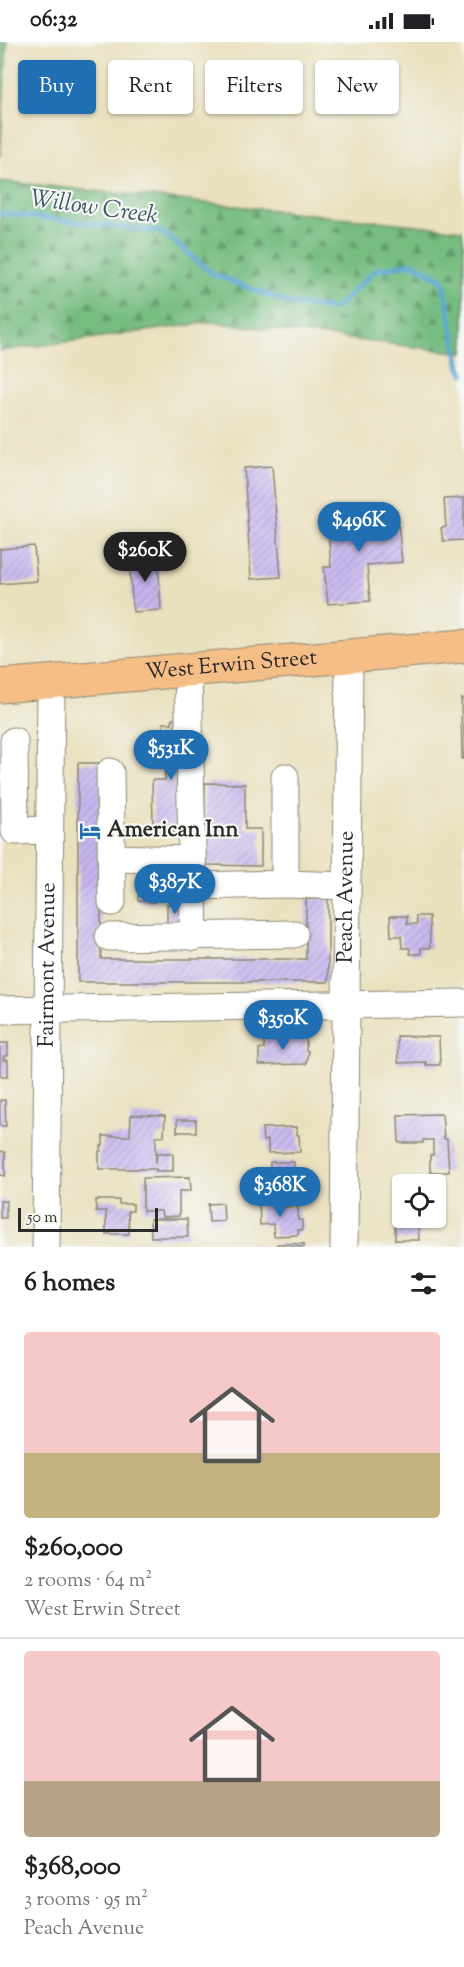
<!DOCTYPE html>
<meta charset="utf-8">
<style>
:root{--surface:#fff;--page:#f6f6f6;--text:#202124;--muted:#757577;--line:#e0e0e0;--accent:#1f6fb2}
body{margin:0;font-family:"Sorts Mill Goudy",serif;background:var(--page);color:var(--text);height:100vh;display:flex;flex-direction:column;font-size:22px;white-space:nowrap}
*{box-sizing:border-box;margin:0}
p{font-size:20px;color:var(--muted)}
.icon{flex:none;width:33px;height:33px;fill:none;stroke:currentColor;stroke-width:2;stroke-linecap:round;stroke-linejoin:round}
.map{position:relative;height:1205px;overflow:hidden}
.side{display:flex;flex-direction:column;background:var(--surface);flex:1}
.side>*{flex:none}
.guide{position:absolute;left:18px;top:18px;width:429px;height:54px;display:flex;gap:12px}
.fabs{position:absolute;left:392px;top:1132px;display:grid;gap:12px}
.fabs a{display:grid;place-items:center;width:54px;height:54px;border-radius:6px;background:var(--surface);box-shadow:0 2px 4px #0004;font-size:30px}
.scale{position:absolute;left:18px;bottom:15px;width:140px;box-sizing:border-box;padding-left:6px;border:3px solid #2b2b2b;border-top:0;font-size:16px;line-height:21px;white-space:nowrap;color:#2b2b2b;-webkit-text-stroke:4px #f6f6f2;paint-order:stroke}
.price{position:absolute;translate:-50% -51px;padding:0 14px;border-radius:21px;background:var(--accent);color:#fff;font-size:20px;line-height:39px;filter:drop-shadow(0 2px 3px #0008)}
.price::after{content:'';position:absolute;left:50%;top:36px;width:18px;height:14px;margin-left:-9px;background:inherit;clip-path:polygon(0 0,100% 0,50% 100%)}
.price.active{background:#222;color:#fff}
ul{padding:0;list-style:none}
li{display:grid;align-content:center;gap:12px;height:318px;padding:0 24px}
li+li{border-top:2px solid var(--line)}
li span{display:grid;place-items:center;height:186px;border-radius:6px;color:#555}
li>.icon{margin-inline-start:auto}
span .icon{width:108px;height:108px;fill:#fffc;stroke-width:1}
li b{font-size:26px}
h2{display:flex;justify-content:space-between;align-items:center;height:72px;padding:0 24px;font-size:26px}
.pill{padding:0 21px;border-radius:6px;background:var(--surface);box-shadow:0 2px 4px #0004;font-size:21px;line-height:54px}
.pill.active{background:var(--accent);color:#fff}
.status{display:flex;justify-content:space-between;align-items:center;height:42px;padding:0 30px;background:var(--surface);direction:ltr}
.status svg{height:16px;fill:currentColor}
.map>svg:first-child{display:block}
.forest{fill:url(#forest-firs);stroke:#517456;stroke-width:1.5}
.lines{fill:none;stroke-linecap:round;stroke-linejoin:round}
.stream{stroke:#5ba9d4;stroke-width:5}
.building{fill:url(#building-hatch)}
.minor-casing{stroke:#8a8674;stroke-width:29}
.major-casing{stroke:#8a8674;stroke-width:35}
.minor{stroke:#fff;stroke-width:27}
.major{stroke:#f6be87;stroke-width:33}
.labels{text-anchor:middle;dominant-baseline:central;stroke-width:4.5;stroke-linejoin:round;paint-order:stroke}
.street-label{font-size:22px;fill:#2b2b2b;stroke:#f6f6f2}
.poi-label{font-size:22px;font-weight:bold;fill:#2b2b2b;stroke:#f6f6f2;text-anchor:start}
.water-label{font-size:24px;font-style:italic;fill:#3c5766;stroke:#f6f6f2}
</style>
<div class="status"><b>06:32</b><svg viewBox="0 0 49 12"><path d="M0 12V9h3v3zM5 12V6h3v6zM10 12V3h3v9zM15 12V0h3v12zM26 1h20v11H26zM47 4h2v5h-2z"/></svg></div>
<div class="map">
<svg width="464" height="1205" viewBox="0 0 464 1205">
<defs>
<pattern id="forest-firs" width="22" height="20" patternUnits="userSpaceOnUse" patternTransform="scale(1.5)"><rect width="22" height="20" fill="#77bd82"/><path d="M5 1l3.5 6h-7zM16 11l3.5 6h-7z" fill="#629a6b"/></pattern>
<pattern id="building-hatch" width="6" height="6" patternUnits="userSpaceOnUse" patternTransform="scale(1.5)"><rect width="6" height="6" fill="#c8b7f1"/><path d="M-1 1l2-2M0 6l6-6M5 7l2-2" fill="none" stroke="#a395c3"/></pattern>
</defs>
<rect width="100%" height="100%" fill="#f6f6f2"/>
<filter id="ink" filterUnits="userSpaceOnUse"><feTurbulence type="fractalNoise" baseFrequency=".0167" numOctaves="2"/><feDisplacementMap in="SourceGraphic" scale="12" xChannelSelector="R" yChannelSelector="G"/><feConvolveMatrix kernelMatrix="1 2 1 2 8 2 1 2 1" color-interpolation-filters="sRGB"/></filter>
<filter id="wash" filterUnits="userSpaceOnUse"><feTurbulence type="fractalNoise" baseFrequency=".008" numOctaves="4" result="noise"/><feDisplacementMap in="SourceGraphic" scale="24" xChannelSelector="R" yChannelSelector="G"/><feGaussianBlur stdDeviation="1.35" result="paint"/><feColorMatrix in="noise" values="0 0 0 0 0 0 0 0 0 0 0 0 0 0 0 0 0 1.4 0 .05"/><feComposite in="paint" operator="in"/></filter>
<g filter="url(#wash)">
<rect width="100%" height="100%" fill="#e9e0bd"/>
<g class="forest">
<polygon points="0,0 7,0 0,115"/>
<polygon points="0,139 462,188 464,204 464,311 211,280 0,309"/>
</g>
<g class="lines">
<polyline class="stream" points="0,171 162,190 213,232 291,262 335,267 375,228 413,221 443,238 460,326 464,332"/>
</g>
<g id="blocks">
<g class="building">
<polygon points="272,424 281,535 251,537 244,426"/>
<polygon points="464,456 464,498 443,499 441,486 446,485 444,457"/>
<polygon points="397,469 402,520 367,523 370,559 328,562 324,525 331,525 327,475"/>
<polygon points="34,504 37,539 0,542 0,507"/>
<polygon points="158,512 161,568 133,570 129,514"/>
<polygon points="461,657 464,657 464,716 462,717"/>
<polygon points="172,677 182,677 184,790 167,790 167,782 153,782 152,738 165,738 163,681 172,681"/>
<polygon points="78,721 101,721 101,917 306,917 306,857 328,857 328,940 78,940"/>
<polygon points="205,741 245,742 245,787 261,787 261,824 204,823"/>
<polygon points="139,842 155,843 154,860 138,859"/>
<polygon points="167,862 184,863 184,883 167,883"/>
<polygon points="390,874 407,874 407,882 417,882 416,874 429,874 430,906 421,906 421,912 410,912 410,906 402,906 401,894 391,894"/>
<polygon points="282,994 282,996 306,996 306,1009 308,1009 306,1022 259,1023 259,1007 264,1007 264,996"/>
<polygon points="397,994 439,995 440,1023 426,1023 426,1020 398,1021"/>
<polygon points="0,1001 8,1001 8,1014 4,1014 3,1018 8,1018 8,1034 0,1034"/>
<polygon points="0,1058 5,1058 6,1084 0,1084"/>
<polygon points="442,1072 444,1097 447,1097 449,1130 430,1130 430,1113 433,1113 433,1098 423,1098 423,1101 399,1101 398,1073"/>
<polygon points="131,1073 165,1074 164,1094 156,1094 156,1121 157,1111 173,1111 173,1129 156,1129 156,1127 99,1127 99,1109 101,1109 101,1104 103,1104 103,1094 130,1094"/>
<rect x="177" y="1078" width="19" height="12"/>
<polygon points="297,1085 297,1093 299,1093 300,1110 268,1111 268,1098 263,1099 262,1086"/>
<polygon points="0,1109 5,1110 5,1134 0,1133"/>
<polygon points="270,1120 294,1120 294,1136 301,1136 301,1151 269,1151"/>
<polygon points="190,1135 191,1149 179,1149 179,1174 162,1175 161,1169 143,1169 143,1136"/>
<polygon points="278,1156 278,1165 298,1165 298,1178 302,1178 302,1188 298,1188 298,1193 274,1194 273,1182 260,1183 259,1157"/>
<polygon points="435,1157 442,1158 442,1167 435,1167"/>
<polygon points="96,1158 119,1158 119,1162 133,1162 133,1169 128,1169 129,1192 106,1192 106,1169 96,1169"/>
<rect x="0" y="1159" width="6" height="17"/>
<polygon points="223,1161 224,1179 209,1180 208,1162"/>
<polygon points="402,1166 402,1176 425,1177 425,1184 418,1184 419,1198 395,1198 395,1174 397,1174 397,1167"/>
<polygon points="150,1177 187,1177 188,1195 151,1195"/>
<rect x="277" y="1202" width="27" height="3"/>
</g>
</g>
</g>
<g filter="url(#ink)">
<use href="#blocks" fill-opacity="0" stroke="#8a8674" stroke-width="1.5"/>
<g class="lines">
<defs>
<g id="minor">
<polyline points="188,629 194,895"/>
<polyline points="14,699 15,789 49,788"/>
<polyline points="110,730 112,860"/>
<polyline points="112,816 191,818"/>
<polyline points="285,842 347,844"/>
<polyline points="192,844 285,842 285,735"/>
<polyline points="109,895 294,892"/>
<polyline points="0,968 464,961"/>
<path id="s1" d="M46 1205 51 641"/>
<path id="s2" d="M344 1205 349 614"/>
</g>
<g id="major">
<path id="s3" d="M0 644 464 604"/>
</g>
</defs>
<use href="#minor" class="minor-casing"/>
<use href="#major" class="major-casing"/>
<use href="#minor" class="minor"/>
<use href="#major" class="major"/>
</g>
</g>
<defs>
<symbol id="hotel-bare" viewBox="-9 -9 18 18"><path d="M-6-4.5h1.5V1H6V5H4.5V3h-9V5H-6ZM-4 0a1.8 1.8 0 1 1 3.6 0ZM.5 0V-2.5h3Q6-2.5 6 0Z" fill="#1f6fb2" stroke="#f6f6f2" stroke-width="2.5" paint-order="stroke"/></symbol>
</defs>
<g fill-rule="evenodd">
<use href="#hotel-bare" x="75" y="774" width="30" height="30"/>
</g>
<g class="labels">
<g class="street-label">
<text stroke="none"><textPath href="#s3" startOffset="232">West Erwin Street</textPath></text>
<text stroke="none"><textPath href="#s2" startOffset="350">Peach Avenue</textPath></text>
<text stroke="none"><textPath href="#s1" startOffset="282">Fairmont Avenue</textPath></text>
</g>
<g class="poi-label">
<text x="107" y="789">American Inn</text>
</g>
<g class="water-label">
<text transform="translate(94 166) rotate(8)">Willow Creek</text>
</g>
</g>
</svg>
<div class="fabs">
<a><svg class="icon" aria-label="locate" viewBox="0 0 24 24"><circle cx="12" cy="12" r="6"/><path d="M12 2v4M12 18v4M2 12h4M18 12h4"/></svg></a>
</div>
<div class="scale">50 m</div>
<b class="price" style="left:359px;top:511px">$496K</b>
<b class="price active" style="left:145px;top:541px">$260K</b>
<b class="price" style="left:171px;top:739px">$531K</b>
<b class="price" style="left:175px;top:873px">$387K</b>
<b class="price" style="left:283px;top:1009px">$350K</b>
<b class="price" style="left:280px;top:1176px">$368K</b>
<div class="guide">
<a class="pill active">Buy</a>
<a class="pill">Rent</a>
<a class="pill">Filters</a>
<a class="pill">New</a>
</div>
</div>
<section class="side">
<h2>6 homes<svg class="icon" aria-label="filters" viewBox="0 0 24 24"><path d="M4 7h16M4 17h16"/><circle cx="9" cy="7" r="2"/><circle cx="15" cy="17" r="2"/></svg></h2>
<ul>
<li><span style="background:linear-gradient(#f6c9c9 65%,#c2b280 0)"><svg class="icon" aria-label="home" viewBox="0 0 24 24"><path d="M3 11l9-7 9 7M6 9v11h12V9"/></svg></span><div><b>$260,000</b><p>2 rooms · 64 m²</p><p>West Erwin Street</p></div></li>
<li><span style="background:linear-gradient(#f6c9c9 70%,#b9a48a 0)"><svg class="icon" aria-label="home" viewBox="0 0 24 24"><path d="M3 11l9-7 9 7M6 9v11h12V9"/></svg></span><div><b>$368,000</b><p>3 rooms · 95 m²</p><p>Peach Avenue</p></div></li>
</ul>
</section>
